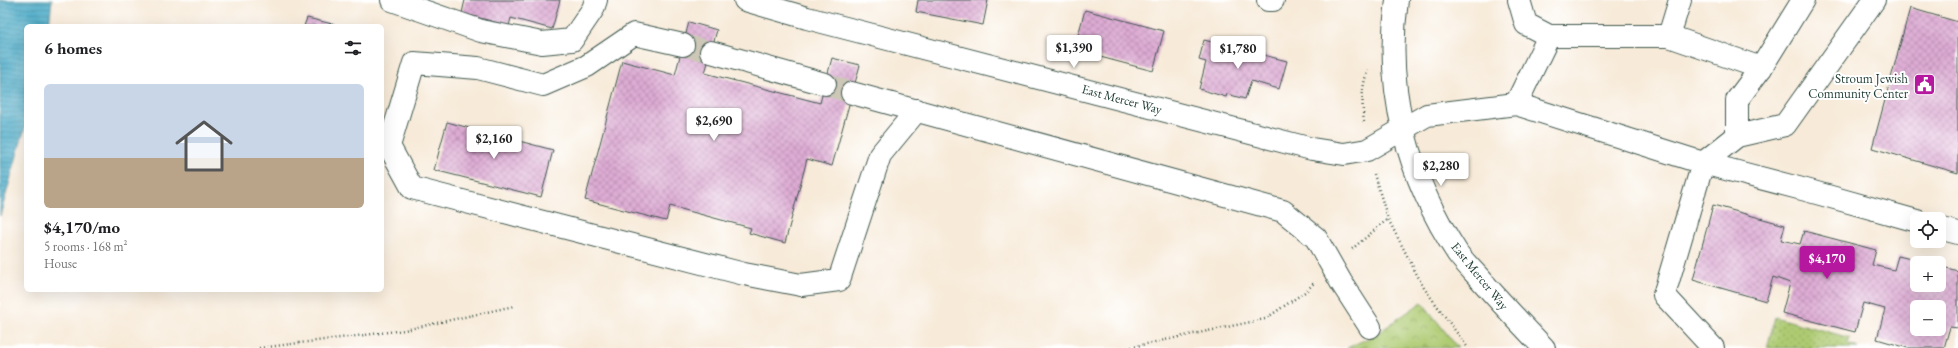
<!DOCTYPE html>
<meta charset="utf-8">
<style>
:root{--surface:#fff;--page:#f2f2f2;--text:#202124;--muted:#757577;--line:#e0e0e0;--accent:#b5179e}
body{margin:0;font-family:"EB Garamond",serif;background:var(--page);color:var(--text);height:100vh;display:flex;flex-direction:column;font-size:15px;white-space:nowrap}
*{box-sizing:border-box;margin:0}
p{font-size:13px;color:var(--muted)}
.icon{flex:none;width:22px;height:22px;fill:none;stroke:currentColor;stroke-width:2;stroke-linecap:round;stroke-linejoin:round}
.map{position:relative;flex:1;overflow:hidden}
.details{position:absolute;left:24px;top:24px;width:360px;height:268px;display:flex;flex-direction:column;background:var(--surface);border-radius:6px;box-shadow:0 4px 16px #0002}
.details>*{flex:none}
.fabs{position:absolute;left:1910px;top:212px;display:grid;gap:8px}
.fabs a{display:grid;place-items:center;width:36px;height:36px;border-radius:6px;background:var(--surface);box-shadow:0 4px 16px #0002;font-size:20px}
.price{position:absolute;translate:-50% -34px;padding:0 9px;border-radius:4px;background:#fff;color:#222;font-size:13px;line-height:26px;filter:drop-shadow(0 1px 2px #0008)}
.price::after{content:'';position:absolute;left:50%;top:24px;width:12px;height:9px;margin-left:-6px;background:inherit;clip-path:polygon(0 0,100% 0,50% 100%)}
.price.active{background:var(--accent);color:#fff}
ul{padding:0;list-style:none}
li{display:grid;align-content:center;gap:8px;height:212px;padding:0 20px}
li+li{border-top:1px solid var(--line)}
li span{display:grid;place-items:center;height:124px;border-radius:6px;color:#555}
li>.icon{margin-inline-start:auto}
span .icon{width:72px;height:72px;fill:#fffc;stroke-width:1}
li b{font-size:17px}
h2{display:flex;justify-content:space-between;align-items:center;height:48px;padding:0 20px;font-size:17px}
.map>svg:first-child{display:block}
.grass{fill:url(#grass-dots);stroke:#668453}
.park{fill:url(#park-crowns);stroke:#668453}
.water{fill:url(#water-rules);stroke:#33737d}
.building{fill:url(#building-cross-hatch);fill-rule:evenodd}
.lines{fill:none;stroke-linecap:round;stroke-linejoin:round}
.minor-tunnel{stroke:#ccc7b7;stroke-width:22;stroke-dasharray:22 11;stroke-linecap:butt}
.minor-casing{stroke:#3f574d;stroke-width:24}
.path{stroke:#3f574d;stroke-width:2.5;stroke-dasharray:1 3;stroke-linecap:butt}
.minor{stroke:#fff;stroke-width:22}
.labels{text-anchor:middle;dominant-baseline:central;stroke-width:4;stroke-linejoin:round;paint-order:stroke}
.poi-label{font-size:13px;fill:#1f3d34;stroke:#fff;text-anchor:end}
.street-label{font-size:13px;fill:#1f3d34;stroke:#fff}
</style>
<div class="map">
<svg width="1958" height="348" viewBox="0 0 1958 348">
<defs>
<pattern id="grass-dots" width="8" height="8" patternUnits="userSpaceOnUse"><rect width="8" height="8" fill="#aecb72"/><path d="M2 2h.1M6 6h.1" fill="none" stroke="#8da65e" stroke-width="1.8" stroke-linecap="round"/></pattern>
<pattern id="park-crowns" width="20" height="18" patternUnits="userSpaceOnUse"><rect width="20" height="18" fill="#aecb72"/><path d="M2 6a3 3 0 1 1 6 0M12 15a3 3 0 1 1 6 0" fill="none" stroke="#8da65e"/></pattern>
<pattern id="water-rules" width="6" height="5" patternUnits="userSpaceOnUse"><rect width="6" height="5" fill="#47a9c6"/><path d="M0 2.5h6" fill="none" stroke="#3b8ba2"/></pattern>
<pattern id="building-cross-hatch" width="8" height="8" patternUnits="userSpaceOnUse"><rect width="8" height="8" fill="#deabd4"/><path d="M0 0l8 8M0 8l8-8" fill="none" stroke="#b38cad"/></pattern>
</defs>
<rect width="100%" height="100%" fill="#fff"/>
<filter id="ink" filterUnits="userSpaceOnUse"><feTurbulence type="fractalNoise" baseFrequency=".025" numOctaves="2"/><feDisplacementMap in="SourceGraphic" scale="8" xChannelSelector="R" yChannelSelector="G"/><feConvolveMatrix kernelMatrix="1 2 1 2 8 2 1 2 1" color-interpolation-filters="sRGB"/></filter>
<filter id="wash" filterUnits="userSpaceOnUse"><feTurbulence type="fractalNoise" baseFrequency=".012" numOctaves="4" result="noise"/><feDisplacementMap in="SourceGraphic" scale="16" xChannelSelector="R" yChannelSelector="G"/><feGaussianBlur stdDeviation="0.9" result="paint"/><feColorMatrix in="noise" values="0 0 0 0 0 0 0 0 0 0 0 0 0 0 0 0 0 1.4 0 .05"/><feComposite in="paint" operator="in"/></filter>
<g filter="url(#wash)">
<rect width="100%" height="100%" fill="#f7ead8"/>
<polygon class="grass" points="1775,317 1850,338 1848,344 1858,348 1767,348"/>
<polygon class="park" points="1422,302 1458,348 1347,348 1375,335"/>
<polygon class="water" points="0,0 52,0 49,26 26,26 26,124 0,216"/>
<g id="blocks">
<g class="building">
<polygon points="465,0 560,0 552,29 511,18 509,26 462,13"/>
<polygon points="918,0 988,0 983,25 916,12"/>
<polygon points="1910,8 1958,22 1958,173 1872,148"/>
<polygon points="1085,10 1164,31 1153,71 1074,50"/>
<polygon points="307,18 337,25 336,26 304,26"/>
<polygon points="689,22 717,30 705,73 820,103 832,58 860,65 832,166 807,159 785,243 749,233 751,228 670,206 666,221 585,200 622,61 675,75"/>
<polygon points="1204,40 1287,61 1279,89 1251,81 1245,99 1227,94 1226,97 1199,89 1206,62 1199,60"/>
<polygon points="447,122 553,150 541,197 434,170"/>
<path d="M1713 205 1785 225 1781 240 1800 244 1804 231 1876 250 1872 265 1894 270 1898 256 1924 262 1917 263V285H1939V266L1958 271V328L1950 327 1944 348H1908L1877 339 1885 309 1863 303 1855 332 1782 313 1790 283 1773 277 1766 301 1693 280ZM1917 307H1939V329H1917Z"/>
</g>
</g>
</g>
<g filter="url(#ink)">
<use href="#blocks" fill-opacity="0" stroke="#3f574d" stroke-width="1"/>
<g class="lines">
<g class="minor-tunnel">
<polyline points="683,45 711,52"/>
<polyline points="825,84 852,93"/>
</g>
<defs>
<g id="minor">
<polyline points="392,0 481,31 542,43 572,40 593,9 596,0"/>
<polyline points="745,0 807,18 1312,149 1344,154 1367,150 1427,115 1516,104 1703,163 1737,136 1785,125 1874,0"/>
<polyline points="1268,0 1273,0"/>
<path d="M1397 0C1384 90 1408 178 1458 254 1465 263 1474 272 1482 281 1502 304 1523 326 1544 348"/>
<polyline points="1519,0 1526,24 1549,36"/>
<polyline points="1669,36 1680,0"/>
<polyline points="683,45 634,34 587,66 543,85 478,68 414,63 389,146 412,188 744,274 801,285 839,280 880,155 917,110"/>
<polyline points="711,52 825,84"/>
<polyline points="852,93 1283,211 1316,238 1341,282 1370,327"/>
<polyline points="1516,104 1549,36 1669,36 1761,68"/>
<polyline points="1737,136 1737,100 1761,68 1803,0"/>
<polyline points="1939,228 1958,233"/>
<polyline points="1713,348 1664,295 1703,163 1806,190 1917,221"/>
</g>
</defs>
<use href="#minor" class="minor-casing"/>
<g class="path">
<path d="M1364 122C1362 104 1361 87 1368 70"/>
<polyline points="1374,174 1388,219 1424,288 1468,348"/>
<polyline points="1352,249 1388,219"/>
<polyline points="259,348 405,330 514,306"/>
<polyline points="1127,348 1265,319 1305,292 1314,283"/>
</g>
<use href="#minor" class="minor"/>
</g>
</g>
<defs>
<symbol id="civic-square" viewBox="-11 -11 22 22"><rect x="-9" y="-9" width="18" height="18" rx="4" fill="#b5179e" stroke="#fff"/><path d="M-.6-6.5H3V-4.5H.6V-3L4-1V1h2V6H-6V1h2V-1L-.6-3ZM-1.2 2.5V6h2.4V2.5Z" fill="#fff"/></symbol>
</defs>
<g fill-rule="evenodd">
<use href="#civic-square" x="1912" y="72" width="25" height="25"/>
</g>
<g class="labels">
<g class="poi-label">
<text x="1908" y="78">Stroum Jewish<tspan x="1908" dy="15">Community Center</tspan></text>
</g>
<g class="street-label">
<text transform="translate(1122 99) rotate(15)">East Mercer Way</text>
<text transform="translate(1480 276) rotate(51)">East Mercer Way</text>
</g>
</g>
</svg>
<div class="fabs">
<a><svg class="icon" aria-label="locate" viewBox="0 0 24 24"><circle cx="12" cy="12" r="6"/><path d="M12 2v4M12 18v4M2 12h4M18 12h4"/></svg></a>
<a>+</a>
<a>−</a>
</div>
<b class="price" style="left:1074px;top:69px">$1,390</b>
<b class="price" style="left:1238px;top:70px">$1,780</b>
<b class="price" style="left:714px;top:142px">$2,690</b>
<b class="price" style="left:494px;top:160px">$2,160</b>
<b class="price" style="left:1441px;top:187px">$2,280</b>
<b class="price active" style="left:1827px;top:280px">$4,170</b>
<section class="details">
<h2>6 homes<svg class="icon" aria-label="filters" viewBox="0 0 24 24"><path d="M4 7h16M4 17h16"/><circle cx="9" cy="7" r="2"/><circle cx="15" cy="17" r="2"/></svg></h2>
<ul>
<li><span style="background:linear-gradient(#c9d6e8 60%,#b9a48a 0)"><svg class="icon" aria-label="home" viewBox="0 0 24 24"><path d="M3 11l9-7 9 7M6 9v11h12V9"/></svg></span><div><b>$4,170/mo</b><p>5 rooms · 168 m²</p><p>House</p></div></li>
</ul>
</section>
</div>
